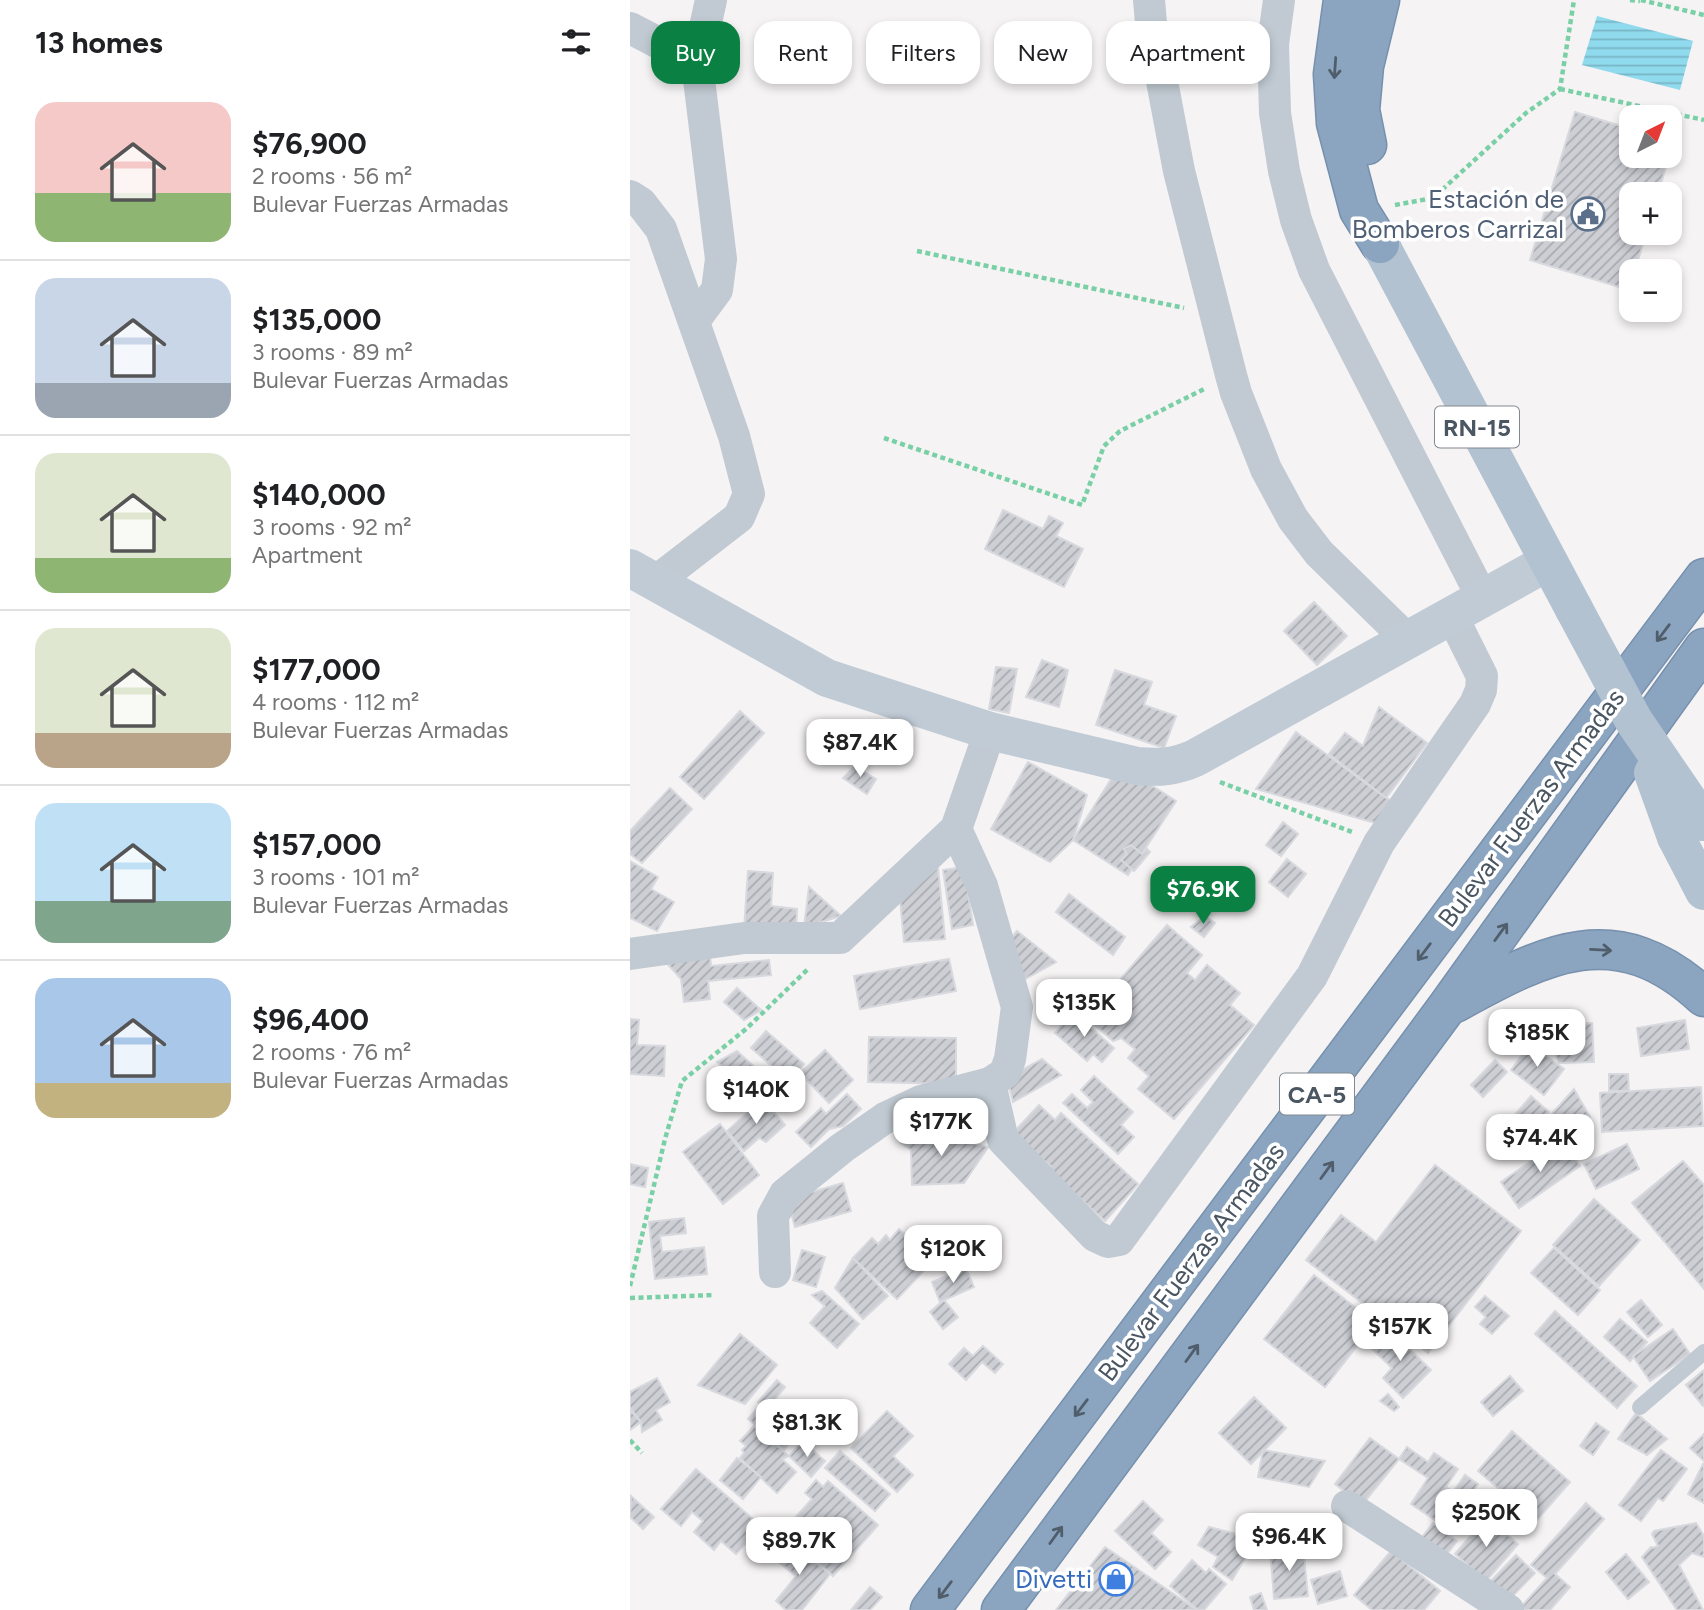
<!DOCTYPE html>
<meta charset="utf-8">
<style>
:root{--surface:#fff;--page:#f6f6f6;--text:#202124;--muted:#757577;--line:#e0e0e0;--accent:#0b8043}
body{margin:0;font-family:Figtree,sans-serif;background:var(--page);color:var(--text);height:100vh;display:flex;flex-direction:column;font-size:26px;white-space:nowrap}
*{box-sizing:border-box;margin:0}
p{font-size:23px;color:var(--muted)}
.icon{flex:none;width:38px;height:38px;fill:none;stroke:currentColor;stroke-width:2;stroke-linecap:round;stroke-linejoin:round}
.map{position:relative;flex:1;overflow:hidden}
.drawer{display:flex;flex-direction:column;background:var(--surface);width:630px}
.drawer>*{flex:none}
.top-card{position:absolute;left:21px;top:21px;width:665px;height:63px;display:flex;gap:14px}
.needle{width:46px;rotate:42deg}
.controls{position:absolute;left:989px;top:105px;display:grid;gap:14px}
.controls a{display:grid;place-items:center;width:63px;height:63px;border-radius:14px;background:var(--surface);box-shadow:0 4px 10px #0003;font-size:35px}
.price{position:absolute;translate:-50% -60px;padding:0 16px;border-radius:14px;background:#fff;color:#222;font-size:23px;line-height:46px;filter:drop-shadow(0 2px 4px #0008)}
.price::after{content:'';position:absolute;left:50%;top:42px;width:21px;height:16px;margin-left:-10px;background:inherit;clip-path:polygon(0 0,100% 0,50% 100%)}
.price.current{background:var(--accent);color:#fff}
ul{padding:0;list-style:none}
li{display:flex;align-items:center;gap:21px;height:175px;padding:0 35px}
li+li{border-top:2px solid var(--line)}
li span{display:grid;place-items:center;flex:none;width:196px;height:140px;border-radius:21px;color:#555}
li>.icon{margin-inline-start:auto}
span .icon{width:84px;height:84px;fill:#fffc;stroke-width:1}
li b{font-size:30px}
h2{display:flex;justify-content:space-between;align-items:center;height:84px;padding:0 35px;font-size:30px}
.pill{padding:0 24px;border-radius:21px;background:var(--surface);box-shadow:0 4px 10px #0003;font-size:24px;line-height:63px}
.pill.current{background:var(--accent);color:#fff}
main{display:flex;flex:1;min-height:0}
.map>svg:first-child{display:block}
.water{fill:url(#water-rules)}
.building{fill:url(#building-hatch);stroke:#d7d9de;stroke-width:2}
.lines{fill:none;stroke-linecap:round;stroke-linejoin:round}
.highway-casing{stroke:#7690ad;stroke-width:41}
.path{stroke:#7ad0a6;stroke-width:4.5;stroke-dasharray:5 3.5;stroke-linecap:butt}
.lane{stroke:#c1cad2;stroke-width:16}
.street{stroke:#c1cad2;stroke-width:32}
.secondary{stroke:#c1cbd6;stroke-width:38}
.primary{stroke:#b3c2d1;stroke-width:38}
.highway{stroke:#8ba5c1;stroke-width:38}
.primary-bridge{stroke:#b3c2d1;stroke-width:38}
.oneway{stroke:#505e6b}
.labels{text-anchor:middle;dominant-baseline:central;stroke-width:7;stroke-linejoin:round;paint-order:stroke}
.shield{fill:#fff;stroke:#808990;stroke-width:2}
.shield-label{font-size:24px;font-weight:bold;fill:#4a5661}
.service-label{font-size:26px;fill:#4e5e75;stroke:#fff;text-anchor:end}
.street-label{font-size:26px;fill:#4a5661;stroke:#fff}
.shop-label{font-size:26px;fill:#366cbe;stroke:#fff;text-anchor:end}
</style>
<main>
<section class="drawer">
<h2>13 homes<svg class="icon" aria-label="filters" viewBox="0 0 24 24"><path d="M4 7h16M4 17h16"/><circle cx="9" cy="7" r="2"/><circle cx="15" cy="17" r="2"/></svg></h2>
<ul>
<li><span style="background:linear-gradient(#f6c9c9 65%,#8fb573 0)"><svg class="icon" aria-label="home" viewBox="0 0 24 24"><path d="M3 11l9-7 9 7M6 9v11h12V9"/></svg></span><div><b>$76,900</b><p>2 rooms · 56 m²</p><p>Bulevar Fuerzas Armadas</p></div></li>
<li><span style="background:linear-gradient(#c9d6e8 75%,#9aa5b1 0)"><svg class="icon" aria-label="home" viewBox="0 0 24 24"><path d="M3 11l9-7 9 7M6 9v11h12V9"/></svg></span><div><b>$135,000</b><p>3 rooms · 89 m²</p><p>Bulevar Fuerzas Armadas</p></div></li>
<li><span style="background:linear-gradient(#dfe7d0 75%,#8fb573 0)"><svg class="icon" aria-label="home" viewBox="0 0 24 24"><path d="M3 11l9-7 9 7M6 9v11h12V9"/></svg></span><div><b>$140,000</b><p>3 rooms · 92 m²</p><p>Apartment</p></div></li>
<li><span style="background:linear-gradient(#dfe7d0 75%,#b9a48a 0)"><svg class="icon" aria-label="home" viewBox="0 0 24 24"><path d="M3 11l9-7 9 7M6 9v11h12V9"/></svg></span><div><b>$177,000</b><p>4 rooms · 112 m²</p><p>Bulevar Fuerzas Armadas</p></div></li>
<li><span style="background:linear-gradient(#bfe0f5 70%,#7fa58c 0)"><svg class="icon" aria-label="home" viewBox="0 0 24 24"><path d="M3 11l9-7 9 7M6 9v11h12V9"/></svg></span><div><b>$157,000</b><p>3 rooms · 101 m²</p><p>Bulevar Fuerzas Armadas</p></div></li>
<li><span style="background:linear-gradient(#a9c7e8 75%,#c2b280 0)"><svg class="icon" aria-label="home" viewBox="0 0 24 24"><path d="M3 11l9-7 9 7M6 9v11h12V9"/></svg></span><div><b>$96,400</b><p>2 rooms · 76 m²</p><p>Bulevar Fuerzas Armadas</p></div></li>
</ul>
</section>
<div class="map">
<svg width="1074" height="1610" viewBox="0 0 1074 1610">
<defs>
<pattern id="water-rules" width="6" height="5" patternUnits="userSpaceOnUse" patternTransform="scale(1.75)"><rect width="6" height="5" fill="#90daee"/><path d="M0 2.5h6" fill="none" stroke="#78b4c4"/></pattern>
<pattern id="building-hatch" width="6" height="6" patternUnits="userSpaceOnUse" patternTransform="scale(1.75)"><rect width="6" height="6" fill="#cdcfd5"/><path d="M-1 1l2-2M0 6l6-6M5 7l2-2" fill="none" stroke="#a8abb0"/></pattern>
</defs>
<rect width="100%" height="100%" fill="#f5f3f3"/>
<polygon class="water" points="967,16 1063,41 1050,90 952,65"/>
<g class="building">
<polygon points="945,112 1001,129 1001,156 1039,156 1028,194 1001,194 1001,233 1016,233 1005,271 1001,271 999,290 900,260"/>
<polygon points="373,510 413,529 419,516 433,523 426,536 453,549 434,587 355,549"/>
<polygon points="684,602 717,636 687,665 654,631"/>
<polygon points="412,660 438,670 429,707 396,697"/>
<polygon points="366,667 387,669 379,713 359,709"/>
<polygon points="485,670 522,682 514,705 546,716 534,748 466,725"/>
<polygon points="749,707 797,743 756,798 699,754 715,733 733,746"/>
<polygon points="110,711 134,733 74,799 50,777"/>
<polygon points="666,732 756,798 765,802 749,824 626,789"/>
<polygon points="398,762 457,795 443,840 420,862 361,829"/>
<polygon points="490,765 546,801 498,875 443,840"/>
<polygon points="225,766 246,779 237,794 213,778"/>
<polygon points="40,788 62,809 12,863 0,854 0,831"/>
<polygon points="653,822 668,834 651,856 636,845"/>
<polygon points="501,845 512,854 517,849 520,852 504,871 491,860 497,854 494,849"/>
<polygon points="657,859 676,874 658,897 639,882"/>
<polygon points="0,861 28,877 21,889 44,902 27,931 0,918"/>
<polygon points="308,867 315,939 274,942 270,899"/>
<polygon points="334,867 343,925 322,929 313,870"/>
<polygon points="118,871 143,873 141,906 167,909 166,933 114,929"/>
<polygon points="179,887 211,916 174,927"/>
<polygon points="439,894 495,937 483,955 426,912"/>
<polygon points="575,916 585,923 574,937 561,927"/>
<polygon points="537,925 572,955 557,973 565,980 577,965 610,993 600,1005 624,1025 544,1119 508,1089 519,1076 498,1058 505,1049 491,1038 483,1041 457,1018"/>
<polygon points="387,931 426,962 390,982 372,949"/>
<polygon points="80,955 81,966 139,960 141,975 78,981 80,999 54,1002 51,979 33,959"/>
<polygon points="319,959 326,991 230,1009 224,976"/>
<polygon points="107,988 131,1010 114,1020 94,1002"/>
<polygon points="443,1012 484,1048 472,1062 463,1054 457,1061 425,1033"/>
<polygon points="0,1019 9,1020 7,1045 35,1046 34,1076 0,1074"/>
<polygon points="1055,1020 1059,1049 1011,1056 1007,1028"/>
<polygon points="962,1023 964,1062 929,1063 915,1025"/>
<polygon points="136,1031 174,1064 159,1081 121,1048"/>
<polygon points="239,1037 326,1038 326,1084 238,1082"/>
<polygon points="900,1044 934,1069 914,1095 881,1070"/>
<polygon points="195,1050 223,1080 199,1103 170,1073"/>
<polygon points="107,1051 140,1081 125,1097 87,1062"/>
<polygon points="412,1059 431,1075 383,1102 377,1078"/>
<polygon points="865,1060 877,1072 853,1097 841,1085"/>
<polygon points="979,1074 998,1074 999,1091 979,1091"/>
<polygon points="464,1076 503,1112 491,1125 504,1137 488,1154 433,1103 442,1094 457,1108 463,1102 451,1090"/>
<polygon points="1071,1087 1073,1126 972,1132 970,1093"/>
<polygon points="944,1089 960,1117 915,1144 904,1134"/>
<polygon points="217,1094 231,1109 213,1126 199,1129 181,1147 166,1132 191,1108 196,1114"/>
<polygon points="901,1096 919,1112 901,1133 883,1117"/>
<polygon points="133,1099 155,1125 136,1142 129,1138 114,1151 97,1131"/>
<polygon points="409,1105 425,1120 431,1113 508,1184 475,1221 418,1169 421,1166 381,1135"/>
<polygon points="90,1124 129,1175 93,1204 53,1152"/>
<polygon points="281,1127 358,1147 334,1183 282,1185 281,1150 271,1143"/>
<polygon points="932,1140 950,1166 889,1208 871,1182"/>
<polygon points="997,1144 1009,1169 966,1189 954,1164"/>
<polygon points="1053,1161 1074,1185 1074,1289 1002,1203"/>
<polygon points="0,1164 18,1168 15,1187 0,1184"/>
<polygon points="805,1165 891,1231 798,1353 676,1260 711,1215 746,1242"/>
<polygon points="213,1183 221,1211 165,1227 157,1199"/>
<polygon points="964,1199 1010,1240 969,1286 923,1245"/>
<polygon points="54,1218 56,1233 30,1236 32,1252 74,1247 77,1274 25,1279 19,1222"/>
<polygon points="269,1229 303,1261 267,1299 223,1258 242,1238 248,1244 256,1235 260,1240"/>
<polygon points="924,1248 970,1290 948,1315 901,1273"/>
<polygon points="172,1250 195,1257 186,1287 163,1280"/>
<polygon points="223,1258 258,1296 233,1319 205,1288"/>
<polygon points="336,1268 344,1287 310,1302 302,1282"/>
<polygon points="684,1275 745,1323 695,1387 634,1339"/>
<polygon points="192,1291 229,1324 207,1348 180,1323 195,1306 182,1295"/>
<polygon points="855,1296 879,1316 862,1334 850,1324 856,1317 845,1307"/>
<polygon points="314,1300 328,1317 313,1329 300,1312"/>
<polygon points="1011,1300 1032,1325 1018,1337 997,1312"/>
<polygon points="925,1311 1007,1386 987,1408 905,1334"/>
<polygon points="990,1319 1017,1342 1000,1361 974,1337"/>
<polygon points="758,1328 801,1370 773,1398 753,1378 762,1368 740,1347"/>
<polygon points="1043,1329 1060,1354 1020,1381 1003,1356"/>
<polygon points="110,1334 147,1365 115,1404 68,1385"/>
<polygon points="353,1346 373,1364 365,1373 352,1362 336,1380 319,1364 334,1348 343,1356"/>
<polygon points="1074,1370 1074,1405 1073,1406 1056,1385"/>
<polygon points="880,1376 893,1391 863,1416 851,1402"/>
<polygon points="27,1378 40,1402 26,1410 32,1420 12,1432 11,1422 0,1408 0,1392"/>
<polygon points="147,1380 155,1387 136,1410 128,1402"/>
<polygon points="758,1394 769,1407 764,1411 750,1401"/>
<polygon points="624,1397 656,1428 621,1464 589,1433"/>
<polygon points="146,1405 173,1427 154,1450 118,1419 127,1409 136,1417"/>
<polygon points="0,1410 11,1422 0,1430"/>
<polygon points="213,1411 219,1416 209,1426 203,1420"/>
<polygon points="257,1411 283,1436 263,1456 283,1475 267,1492 221,1448"/>
<polygon points="1006,1413 1037,1439 1017,1455 988,1439"/>
<polygon points="966,1423 979,1432 963,1455 950,1446"/>
<polygon points="124,1426 159,1456 152,1459 166,1472 147,1493 110,1458 114,1453 112,1450 116,1446 110,1441"/>
<polygon points="882,1431 940,1482 906,1521 848,1471"/>
<polygon points="1074,1434 1074,1461 1060,1448"/>
<polygon points="740,1438 769,1459 732,1505 705,1484"/>
<polygon points="173,1441 195,1461 181,1477 159,1456"/>
<polygon points="777,1447 798,1462 804,1453 828,1469 816,1487 823,1492 835,1475 848,1484 818,1529 781,1504 798,1478 769,1459"/>
<polygon points="633,1450 695,1461 679,1487 628,1477"/>
<polygon points="1031,1450 1057,1469 1033,1501 1028,1498 1011,1521 989,1505"/>
<polygon points="210,1451 260,1494 245,1511 195,1468"/>
<polygon points="107,1458 131,1477 113,1499 90,1480"/>
<polygon points="1073,1464 1074,1465 1074,1503 1058,1494"/>
<polygon points="66,1469 131,1526 106,1554 91,1541 84,1550 64,1532 73,1521 62,1512 51,1526 31,1509"/>
<polygon points="186,1480 193,1487 198,1481 248,1525 203,1576 153,1531 182,1499 175,1493"/>
<polygon points="1,1496 24,1517 13,1529 0,1517"/>
<polygon points="513,1501 533,1520 521,1533 541,1552 525,1569 485,1531"/>
<polygon points="956,1503 974,1519 925,1574 940,1587 920,1610 893,1610 890,1608 917,1578 901,1565"/>
<polygon points="857,1517 888,1544 856,1581 825,1554"/>
<polygon points="803,1523 827,1541 813,1559 789,1541"/>
<polygon points="1066,1523 1074,1536 1074,1557 1062,1553 1049,1565 1073,1610 1047,1610 1012,1557 1021,1547 1023,1548 1028,1546 1022,1534 1024,1531"/>
<polygon points="579,1527 627,1539 602,1580 583,1567 588,1557 568,1545"/>
<polygon points="157,1539 200,1574 172,1610 156,1610 146,1601 166,1576 142,1557"/>
<polygon points="673,1546 678,1596 644,1599 640,1549"/>
<polygon points="475,1547 567,1610 426,1610"/>
<polygon points="761,1551 810,1591 794,1610 742,1610 724,1595"/>
<polygon points="996,1554 1019,1582 998,1599 976,1572"/>
<polygon points="886,1555 905,1573 875,1604 856,1586"/>
<polygon points="562,1560 576,1573 579,1569 596,1584 574,1610 568,1610 540,1586"/>
<polygon points="710,1571 717,1596 688,1604 681,1580"/>
<polygon points="240,1587 252,1597 240,1610 221,1610"/>
<polygon points="631,1593 637,1610 624,1610 620,1597"/>
</g>
<g class="lines">
<defs>
<g id="highway">
<polyline points="713,0 703,74 706,123 729,210 750,244"/>
<polyline points="737,145 730,110 734,66 750,0"/>
<path d="M825 1003C916 953 986 916 1074 997"/>
<polyline points="300,1610 1074,578"/>
<polyline points="371,1610 817,1007 1074,648"/>
</g>
</defs>
<use href="#highway" class="highway-casing"/>
<g class="path">
<polyline points="1000,0 1010,1"/>
<polyline points="1011,0 1074,15"/>
<polyline points="930,89 1074,120"/>
<polyline points="765,205 803,198 896,113 930,89 944,0"/>
<polyline points="287,251 554,308"/>
<polyline points="254,438 452,505 474,446 490,431 576,388"/>
<polyline points="590,782 722,832"/>
<polyline points="0,1286 35,1139 52,1081 116,1029 179,968"/>
<polyline points="0,1298 85,1295"/>
<polyline points="0,1440 12,1453"/>
</g>
<polyline class="lane" points="1010,1407 1074,1352"/>
<g class="street">
<polyline points="519,0 521,23 549,171 601,375 606,393 636,469 663,519 689,553 779,641"/>
<polyline points="649,0 643,44 645,113 654,171 666,220 684,270 853,599"/>
<polyline points="0,28 67,63"/>
<polyline points="0,196 11,203 31,229 104,436 119,494 109,517 25,582"/>
<polyline points="64,321 87,290 91,259 67,63 81,0"/>
<polyline points="0,954 114,938 210,938 326,829 360,731"/>
<polyline points="360,1083 373,1140 465,1236 478,1242 489,1240 682,976 749,843 845,704 851,690 852,676 822,616"/>
<polyline points="145,1272 143,1216 155,1194 212,1148 255,1118 291,1101 360,1083 375,1073 380,1059 387,1007 352,886 326,829"/>
<polyline points="717,1506 878,1610"/>
</g>
<path class="secondary" d="M0 568 197 678 360 731 507 766C529 768 545 767 565 758L918 562"/>
<g class="primary">
<polyline points="750,244 944,609"/>
<polyline points="1046,837 1074,891"/>
</g>
<use href="#highway" class="highway"/>
<g class="primary-bridge">
<polyline points="944,609 1004,721 1073,822"/>
<polyline points="1023,773 1046,837"/>
</g>
</g>
<defs><path id="oneway-shaft" d="M-6 0H5M1.5-3L5.5 0L1.5 3" fill="none" stroke-width="1.6" stroke-linecap="round" stroke-linejoin="round" transform="scale(1.75)"/></defs>
<g class="oneway">
<use href="#oneway-shaft" transform="translate(705 68) rotate(94)"/>
<use href="#oneway-shaft" transform="translate(1033 633) rotate(127)"/>
<use href="#oneway-shaft" transform="translate(871 932) rotate(-54)"/>
<use href="#oneway-shaft" transform="translate(971 950) rotate(3)"/>
<use href="#oneway-shaft" transform="translate(794 952) rotate(127)"/>
<use href="#oneway-shaft" transform="translate(697 1170) rotate(-54)"/>
<use href="#oneway-shaft" transform="translate(562 1353) rotate(-54)"/>
<use href="#oneway-shaft" transform="translate(451 1408) rotate(127)"/>
<use href="#oneway-shaft" transform="translate(426 1535) rotate(-54)"/>
<use href="#oneway-shaft" transform="translate(315 1590) rotate(127)"/>
</g>
<defs>
<symbol id="civic-ring" viewBox="-11 -11 22 22"><circle r="9.5" fill="#fff" stroke="#5c6f8a" stroke-width="1.5"/><path d="M-.6-6.5H3V-4.5H.6V-3L4-1V1h2V6H-6V1h2V-1L-.6-3ZM-1.2 2.5V6h2.4V2.5Z" fill="#5c6f8a"/></symbol>
<symbol id="shop-ring" viewBox="-11 -11 22 22"><circle r="9.5" fill="#fff" stroke="#3f7fe0" stroke-width="1.5"/><path d="M-5-2.5h2.3a2.7 3.5 0 0 1 5.4 0H5L5.5 6h-11ZM-1.5-2.5h3a1.5 2.3 0 0 0-3 0Z" fill="#3f7fe0"/></symbol>
</defs>
<g fill-rule="evenodd">
<use href="#civic-ring" x="939" y="195" width="38" height="38"/>
<use href="#shop-ring" x="467" y="1560" width="38" height="38"/>
</g>
<g class="labels">
<g class="shield">
<rect x="805" y="406.5" width="84" height="41" rx="5"/>
<rect x="650" y="1073.5" width="74" height="41" rx="5"/>
</g>
<g class="shield-label">
<text x="847" y="427">RN-15</text>
<text x="687" y="1094">CA-5</text>
</g>
<g class="service-label">
<text x="934" y="199">Estación de<tspan x="934" dy="30">Bomberos Carrizal</tspan></text>
</g>
<g class="street-label">
<text transform="translate(901 808) rotate(-53)">Bulevar Fuerzas Armadas</text>
<text transform="translate(561 1262) rotate(-53)">Bulevar Fuerzas Armadas</text>
</g>
<g class="shop-label">
<text x="462" y="1579">Divetti</text>
</g>
</g>
</svg>
<div class="controls">
<a><svg class="needle" viewBox="-14 -14 28 28"><path d="M0-13l5 13h-10z" fill="#e53935"/><path d="M0 13l5-13h-10z" fill="#757577"/></svg></a>
<a>+</a>
<a>−</a>
</div>
<b class="price" style="left:230px;top:779px">$87.4K</b>
<b class="price current" style="left:573px;top:926px">$76.9K</b>
<b class="price" style="left:454px;top:1039px">$135K</b>
<b class="price" style="left:907px;top:1069px">$185K</b>
<b class="price" style="left:126px;top:1126px">$140K</b>
<b class="price" style="left:311px;top:1158px">$177K</b>
<b class="price" style="left:910px;top:1174px">$74.4K</b>
<b class="price" style="left:323px;top:1285px">$120K</b>
<b class="price" style="left:770px;top:1363px">$157K</b>
<b class="price" style="left:177px;top:1459px">$81.3K</b>
<b class="price" style="left:856px;top:1549px">$250K</b>
<b class="price" style="left:659px;top:1573px">$96.4K</b>
<b class="price" style="left:169px;top:1577px">$89.7K</b>
<div class="top-card">
<a class="pill current">Buy</a>
<a class="pill">Rent</a>
<a class="pill">Filters</a>
<a class="pill">New</a>
<a class="pill">Apartment</a>
</div>
</div>
</main>
